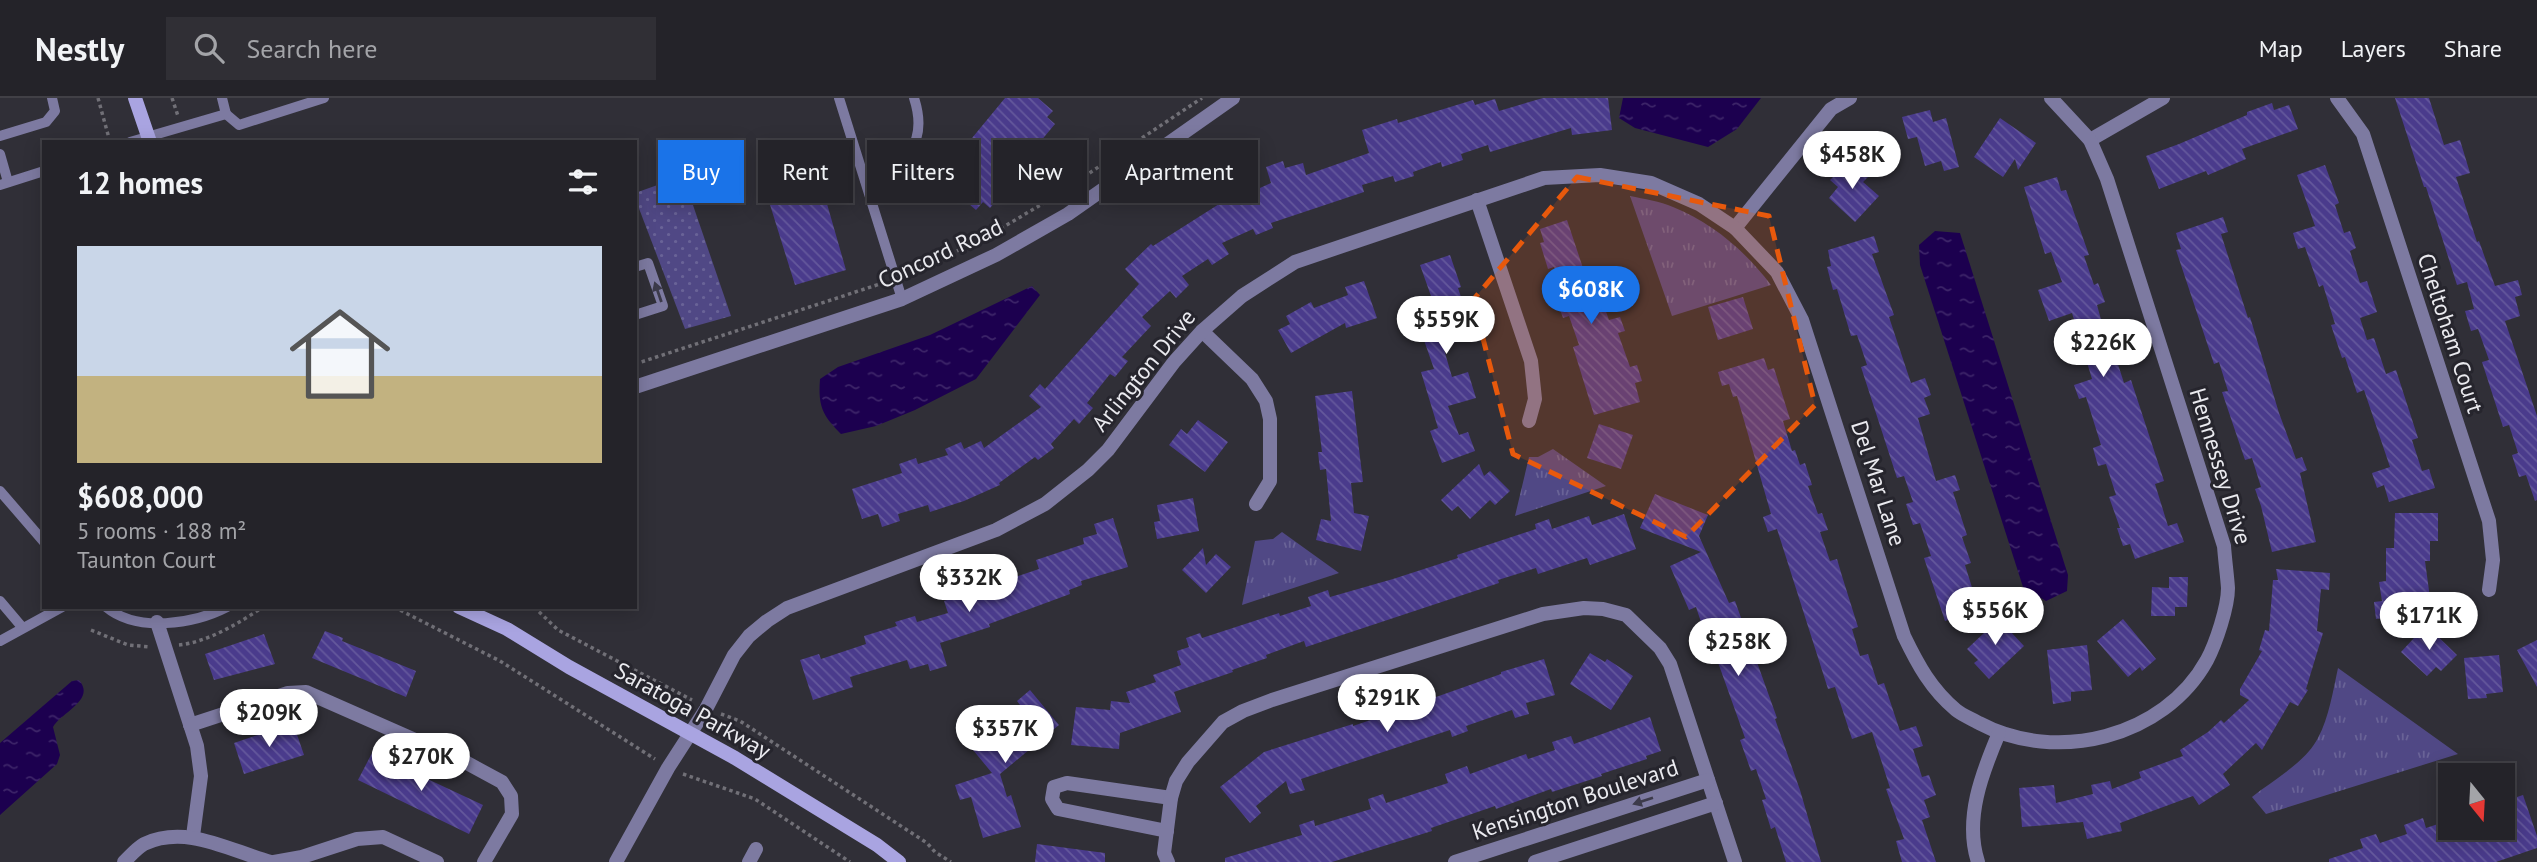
<!DOCTYPE html>
<meta charset="utf-8">
<style>
:root{--surface:#242329;--page:#302f35;--text:#f1f3f6;--muted:#a3a4a8;--line:#414046;--accent:#1a73e8}
body{margin:0;font-family:"PT Sans",sans-serif;background:var(--page);color:var(--text);height:100vh;display:flex;flex-direction:column;font-size:26px;white-space:nowrap}
*{box-sizing:border-box;margin:0}
p{font-size:23px;color:var(--muted)}
.icon{flex:none;width:38px;height:38px;fill:none;stroke:currentColor;stroke-width:2;stroke-linecap:round;stroke-linejoin:round}
.map{position:relative;flex:1;overflow:hidden}
.side{position:absolute;left:42px;top:42px;width:595px;height:469px;display:flex;flex-direction:column;background:var(--surface);border-radius:0px;box-shadow:0 4px 18px #0003,0 0 0 2px var(--line)}
.side>*{flex:none}
.banner{position:absolute;left:658px;top:42px;width:665px;height:63px;display:flex;gap:14px}
.needle{width:46px;rotate:162deg}
.buttons{position:absolute;left:2438px;top:665px;display:grid;gap:14px}
.buttons a{display:grid;place-items:center;width:77px;height:77px;border-radius:0px;background:var(--surface);box-shadow:0 4px 18px #0003,0 0 0 2px var(--line);font-size:35px}
.price{position:absolute;translate:-50% -60px;padding:0 16px;border-radius:24px;background:#fff;color:#222;font-size:23px;line-height:46px;filter:drop-shadow(0 2px 4px #0008)}
.price::after{content:'';position:absolute;left:50%;top:42px;width:21px;height:16px;margin-left:-10px;background:inherit;clip-path:polygon(0 0,100% 0,50% 100%)}
.price.on{background:var(--accent);color:#fff}
ul{padding:0;list-style:none}
li{display:grid;align-content:center;gap:14px;height:371px;padding:0 35px}
li span{display:grid;place-items:center;height:217px;border-radius:0px;color:#555}
li>.icon{margin-inline-start:auto}
span .icon{width:126px;height:126px;fill:#fffc;stroke-width:1}
li b{font-size:30px}
h2{display:flex;justify-content:space-between;align-items:center;height:84px;padding:0 35px;font-size:30px}
.chip{padding:0 24px;border-radius:0px;background:var(--surface);box-shadow:0 4px 18px #0003,0 0 0 2px var(--line);font-size:24px;line-height:63px}
.chip.on{background:var(--accent);color:#fff}
header{display:flex;align-items:center;gap:42px;box-sizing:border-box;height:98px;padding:0 35px;background:var(--surface);border-bottom:2px solid var(--line)}
header strong{font-size:33px}
nav{display:flex;gap:38px;margin-inline-start:auto;font-size:24px}
.search{width:490px;height:63px;background:var(--page);display:flex;align-items:center;gap:18px;box-sizing:border-box;padding:0 24px;border-radius:0px;color:var(--muted);font-size:26px}
.map>svg:first-child{display:block}
.grass{fill:url(#grass-dots)}
.park{fill:url(#park-tufts)}
.water{fill:url(#water-ripples)}
.building{fill:url(#building-back-hatch)}
.lines{fill:none;stroke-linecap:round;stroke-linejoin:round}
.path{stroke:#717077;stroke-width:3.5;stroke-dasharray:3.5 3.5;stroke-linecap:butt}
.lane{stroke:#7d7aa1;stroke-width:10}
.street{stroke:#7d7aa1;stroke-width:14}
.secondary{stroke:#a9a4e1;stroke-width:14}
.oneway{fill:#3c3a4a}
.marked{fill:#e8590c;fill-opacity:0.2;stroke:#e8590c;stroke-width:5;stroke-dasharray:14 9;stroke-linejoin:round}
.labels{text-anchor:middle;dominant-baseline:central;stroke-width:6;stroke-linejoin:round;paint-order:stroke}
.street-label{font-size:23px;fill:#eaeaef;stroke:#26252d}
</style>
<header>
<strong>Nestly</strong>
<div class="search"><svg class="icon" aria-label="search" viewBox="0 0 24 24"><circle cx="10" cy="10" r="6"/><path d="M15 15l6 6"/></svg>Search here</div>
<nav><a>Map</a><a>Layers</a><a>Share</a></nav>
</header>
<div class="map">
<svg width="2537" height="764" viewBox="0 0 2537 764">
<defs>
<pattern id="grass-dots" width="8" height="8" patternUnits="userSpaceOnUse" patternTransform="scale(1.75)"><rect width="8" height="8" fill="#504885"/><path d="M2 2h.1M6 6h.1" fill="none" stroke="#696397" stroke-width="1.8" stroke-linecap="round"/></pattern>
<pattern id="park-tufts" width="24" height="20" patternUnits="userSpaceOnUse" patternTransform="scale(1.75)"><rect width="24" height="20" fill="#504885"/><path d="M3 7l-1-3M5 7V3M7 7l1-3M15 17l-1-3M17 17v-4M19 17l1-3" fill="none" stroke="#696397"/></pattern>
<pattern id="water-ripples" width="26" height="14" patternUnits="userSpaceOnUse" patternTransform="scale(1.75)"><rect width="26" height="14" fill="#1c004f"/><path d="M2 4q2-2 4 0t4 0M15 11q2-2 4 0t4 0" fill="none" stroke="#3d2569"/></pattern>
<pattern id="building-back-hatch" width="6" height="6" patternUnits="userSpaceOnUse" patternTransform="scale(1.75)"><rect width="6" height="6" fill="#4a3b8c"/><path d="M-1 5l2 2M0 0l6 6M5-1l2 2" fill="none" stroke="#64589c"/></pattern>
</defs>
<rect width="100%" height="100%" fill="#302f37"/>
<polygon class="grass" points="683,78 731,218 685,231 635,100 635,95"/>
<g class="park">
<path d="M1630 98C1644 101 1660 103 1673 109 1713 125 1745 153 1771 187L1672 218Z"/>
<polygon points="1553,351 1606,388 1515,418 1529,359 1538,359"/>
<polygon points="1282,434 1339,475 1242,507 1255,443 1273,441"/>
<path d="M2338 570 2458 656 2266 716 2252 699C2273 682 2305 665 2318 640 2329 619 2333 593 2338 570Z"/>
</g>
<g class="water">
<polygon points="1623,0 1761,0 1737,31 1708,49 1635,30 1619,20"/>
<polygon points="1935,133 1960,135 2068,477 2067,493 2046,503 2023,489 1920,167 1919,147"/>
<path d="M1032 188 1040 197 976 281 915 312 876 328 841 336C822 317 818 308 820 281L838 269 930 237Z"/>
<path d="M79 582C96 602 62 614 53 629L60 657 57 666 0 717V645L72 583Z"/>
</g>
<g class="building">
<polygon points="1005,0 1038,0 1053,13 1047,19 1055,26 1004,87 1007,90 990,110 983,104 976,112 948,88 953,82 944,74"/>
<polygon points="1543,0 1608,0 1612,32 1572,37 1571,30 1490,54 1488,47 1461,56 1463,62 1442,69 1441,64 1413,74 1414,78 1395,84 1393,78 1362,87 1364,94 1271,125 1273,130 1256,137 1253,131 1222,145 1229,156 1212,167 1208,161 1182,178 1189,187 1176,200 1170,193 1142,219 1151,228 1122,259 1128,263 1115,279 1110,276 1087,305 1093,310 1079,326 1074,321 1051,346 1054,350 1038,362 1035,359 999,385 1000,387 964,403 930,414 928,407 898,416 900,423 882,429 878,416 862,421 852,391 902,375 899,366 916,360 918,366 948,357 945,351 961,344 964,351 981,343 984,350 1041,309 1029,298 1040,286 1045,291 1139,186 1125,171 1151,146 1153,148 1227,101 1229,104 1271,85 1266,69 1283,63 1285,70 1303,65 1306,77 1369,55 1362,32 1397,21 1398,25 1473,2 1475,7 1495,1 1499,13"/>
<polygon points="2395,0 2429,0 2444,47 2460,42 2470,75 2456,79 2477,144 2479,143 2495,188 2518,182 2522,197 2515,199 2520,218 2505,223 2537,318 2537,402 2535,403 2526,377 2519,379 2512,357 2518,355 2509,327 2503,329 2482,264 2489,262 2478,231 2471,233 2465,213 2474,211 2467,184 2457,187 2426,89 2424,89"/>
<polygon points="2272,5 2274,12 2289,7 2298,31 2242,51 2246,61 2208,77 2206,73 2159,91 2146,58 2179,46 2247,17 2247,14"/>
<polygon points="1930,12 1933,24 1946,20 1959,69 1944,73 1941,63 1925,68 1917,39 1908,41 1902,19"/>
<polygon points="2000,20 2036,45 2018,72 2015,61 2003,79 1974,59"/>
<polygon points="807,50 818,86 821,85 846,172 795,187 757,65"/>
<polygon points="1850,62 1868,79 1863,84 1879,98 1855,124 1829,100 1838,89 1830,82"/>
<polygon points="2325,67 2339,105 2335,107 2344,135 2350,133 2356,150 2350,153 2360,185 2367,183 2377,214 2360,220 2367,242 2374,240 2386,276 2396,272 2418,340 2412,342 2422,373 2429,371 2435,390 2389,404 2384,387 2377,390 2372,375 2390,369 2364,292 2357,295 2345,259 2342,260 2331,227 2335,226 2323,187 2319,189 2305,149 2298,151 2293,135 2315,128 2297,77"/>
<polygon points="2057,79 2061,93 2066,92 2089,157 2084,158 2094,187 2098,185 2105,204 2097,207 2105,236 2114,233 2121,255 2115,257 2124,285 2131,282 2164,383 2155,386 2168,428 2177,425 2184,444 2135,461 2130,446 2123,448 2117,430 2120,430 2109,399 2116,397 2106,366 2098,368 2093,350 2101,347 2086,299 2079,301 2074,287 2092,281 2072,215 2049,223 2038,192 2062,184 2051,154 2045,156 2024,89"/>
<polygon points="2223,119 2228,134 2221,136 2248,220 2250,219 2279,315 2296,361 2302,359 2307,372 2300,375 2316,444 2272,454 2261,408 2255,391 2261,389 2252,360 2245,362 2222,294 2228,293 2219,264 2214,266 2176,152 2181,151 2176,135"/>
<polygon points="1567,122 1585,176 1592,174 1609,222 1620,219 1625,233 1618,235 1630,269 1637,267 1642,283 1635,285 1640,304 1594,317 1573,249 1579,247 1569,218 1563,220 1557,203 1564,200 1554,169 1548,171 1540,145 1544,144 1540,131"/>
<polygon points="1874,138 1879,154 1872,156 1894,217 1889,219 1911,285 1925,280 1931,297 1924,300 1930,316 1918,320 1936,383 1955,377 1960,392 1953,394 1967,437 1962,439 1971,465 1965,467 1979,512 1945,523 1924,460 1931,458 1920,425 1913,427 1906,406 1913,404 1904,378 1897,380 1861,269 1867,267 1857,237 1851,238 1837,191 1833,192 1827,169 1831,168 1828,152"/>
<polygon points="1450,157 1461,189 1458,190 1468,220 1475,218 1481,236 1443,248 1452,279 1468,274 1476,300 1448,308 1459,337 1468,334 1475,353 1442,365 1430,333 1438,330 1421,274 1434,271 1417,222 1437,215 1420,167"/>
<polygon points="1364,183 1377,220 1346,230 1345,225 1291,255 1278,232 1290,226 1286,218 1311,204 1314,210 1348,197 1345,189"/>
<polygon points="1743,199 1753,231 1718,242 1708,209"/>
<polygon points="1764,260 1768,272 1774,270 1790,321 1783,323 1792,353 1795,352 1800,367 1805,365 1812,387 1808,388 1818,416 1822,415 1828,432 1820,434 1830,463 1837,461 1842,478 1858,529 1852,531 1860,558 1868,556 1878,587 1884,585 1900,633 1916,628 1923,648 1913,651 1922,679 1929,677 1936,697 1924,702 1930,719 1922,722 1936,764 1902,764 1896,743 1904,741 1886,691 1890,690 1872,634 1852,641 1835,589 1828,591 1777,431 1768,434 1763,419 1771,416 1737,298 1733,299 1729,286 1722,288 1718,274"/>
<polygon points="1352,293 1363,384 1351,385 1354,415 1369,418 1361,453 1316,442 1321,421 1331,423 1326,371 1320,372 1318,354 1322,354 1315,298"/>
<polygon points="1198,322 1228,344 1205,374 1169,347 1181,331 1187,336"/>
<polygon points="1599,326 1633,337 1621,371 1587,360"/>
<polygon points="1479,366 1484,378 1490,373 1510,393 1495,407 1490,402 1470,421 1458,408 1452,413 1441,402"/>
<polygon points="1655,396 1708,417 1699,438 1729,505 1735,503 1777,620 1775,621 1800,692 1821,764 1786,764 1775,729 1771,731 1762,702 1766,701 1756,671 1751,673 1740,642 1745,640 1715,556 1712,557 1696,509 1689,512 1670,468 1701,454 1640,430"/>
<polygon points="1193,400 1199,433 1157,441 1154,424 1160,423 1157,407"/>
<polygon points="2395,415 2438,415 2438,443 2430,443 2430,463 2425,463 2430,500 2422,501 2424,515 2376,521 2374,504 2382,503 2379,484 2386,483 2386,450 2394,450"/>
<polygon points="1624,416 1636,451 1590,467 1587,460 1538,476 1536,470 1498,482 1499,485 1306,549 1304,543 1266,557 1267,560 1232,572 1233,574 1174,594 1181,614 1120,635 1119,651 1071,647 1076,609 1110,612 1111,603 1130,605 1126,594 1156,584 1153,577 1181,567 1177,553 1189,549 1186,540 1200,535 1202,540 1279,515 1280,518 1311,508 1308,499 1328,492 1330,499 1393,481 1458,460 1457,457 1536,431 1535,426 1549,421 1552,431 1589,418 1592,427"/>
<polygon points="1113,420 1128,469 1081,483 1082,487 1069,492 1070,496 989,526 990,529 940,545 947,568 930,573 928,566 910,571 907,562 850,579 853,589 813,602 800,562 819,556 821,561 866,546 864,538 897,528 895,524 915,518 917,524 948,515 944,503 988,489 987,483 1004,477 1006,482 1039,471 1036,462 1084,446 1083,440 1097,436 1094,426"/>
<polygon points="1203,450 1206,467 1216,456 1231,469 1206,495 1182,472"/>
<polygon points="2276,471 2330,475 2329,492 2321,491 2317,533 2323,535 2306,591 2308,592 2298,608 2290,604 2262,652 2256,645 2223,676 2230,687 2199,707 2193,698 2120,725 2122,733 2087,741 2083,724 2022,729 2019,690 2054,687 2056,705 2093,696 2091,687 2110,683 2112,691 2141,680 2139,674 2183,658 2180,652 2208,634 2221,622 2224,625 2249,602 2240,597 2240,591 2262,553 2259,552 2265,532 2269,533 2273,482 2278,482"/>
<polygon points="2169,479 2188,479 2187,509 2175,509 2175,518 2151,518 2152,489 2169,490"/>
<polygon points="2003,517 2014,529 2010,533 2024,548 1989,581 1974,565 1978,562 1967,551"/>
<polygon points="2123,521 2156,561 2142,573 2140,569 2128,579 2097,543"/>
<polygon points="2426,527 2457,557 2441,573 2436,569 2427,578 2401,554"/>
<polygon points="325,533 343,540 342,543 416,573 406,599 312,560"/>
<polygon points="264,536 275,566 214,582 205,556"/>
<polygon points="2537,542 2537,589 2517,552"/>
<polygon points="2087,547 2092,592 2071,594 2071,603 2053,606 2047,552"/>
<polygon points="1590,555 1605,564 1607,561 1633,578 1611,612 1570,586"/>
<polygon points="2499,557 2503,594 2486,596 2487,600 2468,601 2464,560"/>
<polygon points="1544,561 1555,597 1526,605 1529,616 1515,620 1512,612 1466,628 1468,633 1452,639 1450,632 1301,681 1305,692 1290,696 1286,683 1256,708 1261,715 1250,725 1220,689 1264,654 1353,626 1353,628 1391,615 1390,612 1418,602 1419,605 1501,576 1501,574"/>
<polygon points="1030,592 1059,627 1000,676 1007,699 1011,697 1021,729 983,740 971,699 960,702 955,687 992,675 973,652 1023,611 1017,603"/>
<polygon points="1650,619 1661,653 1646,658 1647,661 1601,676 1602,678 1552,694 1551,691 1496,711 1495,708 1431,730 1432,733 1332,764 1225,764 1225,760 1302,737 1299,727 1314,722 1315,728 1371,711 1368,701 1383,696 1386,705 1448,685 1445,676 1467,668 1470,676 1526,656 1528,661 1555,652 1552,644 1571,638 1574,646"/>
<polygon points="293,625 304,657 244,676 234,645"/>
<polygon points="372,655 483,707 469,736 358,682"/>
<polygon points="2523,697 2537,738 2537,750 2496,764 2329,764 2329,761 2363,750 2360,741 2376,736 2380,745 2407,736 2404,727 2423,720 2426,730 2450,722 2450,730 2502,730 2502,704"/>
<polygon points="1037,746 1105,755 1105,764 1035,764"/>
</g>
<g class="lines">
<g class="path">
<polyline points="98,0 110,44"/>
<polyline points="172,0 178,18"/>
<polyline points="906,176 983,141 1049,102 1202,0"/>
<polyline points="635,266 883,185"/>
<polyline points="394,509 500,563 655,661"/>
<polyline points="534,509 558,532 692,602"/>
<polyline points="91,532 128,547 151,549"/>
<path d="M179 547C208 544 239 525 263 509"/>
<polyline points="721,616 740,623 927,745 935,754 951,764"/>
<polyline points="683,676 755,701 850,764"/>
</g>
<g class="lane">
<polyline points="839,0 902,201"/>
<polyline points="226,16 239,27 324,0"/>
<polyline points="0,38 46,24 55,13 52,0"/>
<polyline points="130,44 226,16 222,0"/>
<polyline points="0,56 8,84"/>
<path d="M865 82C905 68 929 46 914 0"/>
<polyline points="0,87 44,73"/>
<polyline points="635,169 648,165 663,208 635,217"/>
<polyline points="0,393 44,444"/>
<polyline points="0,503 22,529"/>
<path d="M106 509C137 535 194 526 227 509"/>
<polyline points="0,543 62,509"/>
</g>
<g class="street">
<polyline points="2337,0 2363,36 2489,423 2493,462 2489,492"/>
<polyline points="2090,42 2163,0"/>
<polyline points="1477,102 1531,263 1535,301 1529,323"/>
<polyline points="1735,130 1831,11 1850,0"/>
<polyline points="1202,233 1252,281 1266,303 1270,321 1270,383 1256,406"/>
<polyline points="635,289 902,201 996,157 1068,116 1233,0"/>
<polyline points="157,524 197,648 201,678 193,738"/>
<polyline points="190,627 288,595 306,594 467,665 502,684 511,698 512,716 484,764"/>
<polyline points="1167,733 1058,711 1052,701 1054,689 1067,685 1171,700"/>
<path d="M124 764C130 758 137 750 144 746 187 726 230 753 271 764"/>
<polyline points="274,764 302,759 357,741 383,739 437,764"/>
<path d="M616 764 668 670 706 611 734 557 749 538 767 523 787 510 996 432 1045 406 1088 372 1108 352 1174 264 1202 233 1242 198 1295 164 1544 80 1600 77 1651 85 1699 106 1735 130 1777 174 1802 222 1904 538C1918 567 1931 591 1956 612 1962 617 1972 621 1979 625 2056 666 2164 640 2207 562 2216 545 2228 509 2228 490 2227 476 2225 462 2224 448L2107 81 2090 42 2051 0"/>
<polyline points="749,764 756,751"/>
<polyline points="1168,764 1164,755 1171,700 1176,683 1188,664 1223,624 1243,613 1272,602 1543,516 1584,510 1603,511 1626,517 1660,550 1670,566 1735,764"/>
<polyline points="1455,764 1708,682"/>
<polyline points="1535,764 1716,705"/>
<path d="M1978 764C1964 721 1982 675 1999 635"/>
</g>
<g class="secondary">
<polyline points="135,0 150,44"/>
<polyline points="459,509 507,531 569,569 735,660 877,747 899,764"/>
</g>
</g>
<defs><path id="oneway-solid" d="M-6-.8H1V-3.2L6.5 0L1 3.2V.8H-6Z" transform="scale(1.75)"/></defs>
<g class="oneway">
<use href="#oneway-solid" transform="translate(658 194) rotate(-109)"/>
<use href="#oneway-solid" transform="translate(1643 703) rotate(162)"/>
</g>
<path class="marked" d="M1577 79 1769 118 1815 307 1686 439 1513 356 1473 202Z"/>
<g class="labels">
<g class="street-label">
<text transform="translate(940 155) rotate(-25)">Concord Road</text>
<text transform="translate(2451 235) rotate(72)">Cheltoham Court</text>
<text transform="translate(1143 272) rotate(-51)">Arlington Drive</text>
<text transform="translate(2221 368) rotate(73)">Hennessey Drive</text>
<text transform="translate(1879 385) rotate(72)">Del Mar Lane</text>
<text transform="translate(693 612) rotate(29)">Saratoga Parkway</text>
<text transform="translate(1575 701) rotate(-18)">Kensington Boulevard</text>
</g>
</g>
</svg>
<div class="buttons">
<a><svg class="needle" viewBox="-14 -14 28 28"><path d="M0-13l5 13h-10z" fill="#e53935"/><path d="M0 13l5-13h-10z" fill="#a3a4a8"/></svg></a>
</div>
<b class="price" style="left:1852px;top:93px">$458K</b>
<b class="price on" style="left:1591px;top:228px">$608K</b>
<b class="price" style="left:1446px;top:258px">$559K</b>
<b class="price" style="left:2103px;top:281px">$226K</b>
<b class="price" style="left:969px;top:516px">$332K</b>
<b class="price" style="left:1995px;top:549px">$556K</b>
<b class="price" style="left:2429px;top:554px">$171K</b>
<b class="price" style="left:1738px;top:580px">$258K</b>
<b class="price" style="left:1387px;top:636px">$291K</b>
<b class="price" style="left:269px;top:651px">$209K</b>
<b class="price" style="left:1005px;top:667px">$357K</b>
<b class="price" style="left:421px;top:695px">$270K</b>
<div class="banner">
<a class="chip on">Buy</a>
<a class="chip">Rent</a>
<a class="chip">Filters</a>
<a class="chip">New</a>
<a class="chip">Apartment</a>
</div>
<section class="side">
<h2>12 homes<svg class="icon" aria-label="filters" viewBox="0 0 24 24"><path d="M4 7h16M4 17h16"/><circle cx="9" cy="7" r="2"/><circle cx="15" cy="17" r="2"/></svg></h2>
<ul>
<li><span style="background:linear-gradient(#c9d6e8 60%,#c2b280 0)"><svg class="icon" aria-label="home" viewBox="0 0 24 24"><path d="M3 11l9-7 9 7M6 9v11h12V9"/></svg></span><div><b>$608,000</b><p>5 rooms · 188 m²</p><p>Taunton Court</p></div></li>
</ul>
</section>
</div>
